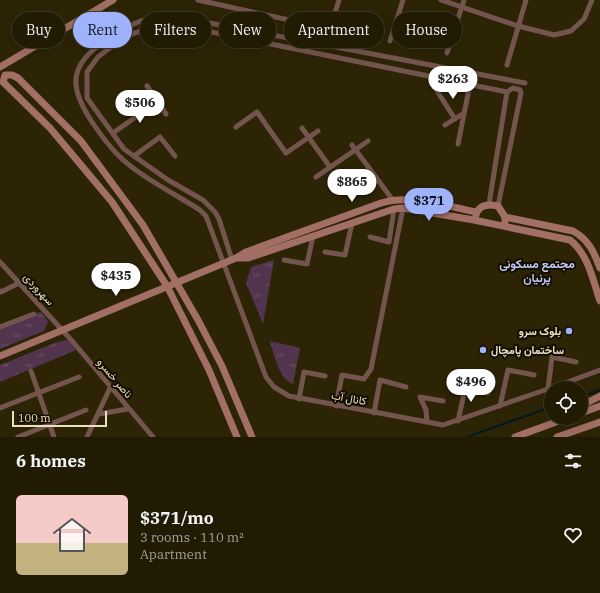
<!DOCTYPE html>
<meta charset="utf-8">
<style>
:root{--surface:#221b04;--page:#2a240e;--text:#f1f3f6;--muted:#a2a19a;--line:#3f3926;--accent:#9fb3fd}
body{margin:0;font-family:"IBM Plex Serif",Vazirmatn,serif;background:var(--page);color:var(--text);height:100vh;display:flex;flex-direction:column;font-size:15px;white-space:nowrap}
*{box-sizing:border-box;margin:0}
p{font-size:13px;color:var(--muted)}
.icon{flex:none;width:22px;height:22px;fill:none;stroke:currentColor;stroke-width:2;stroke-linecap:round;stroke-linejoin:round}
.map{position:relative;height:437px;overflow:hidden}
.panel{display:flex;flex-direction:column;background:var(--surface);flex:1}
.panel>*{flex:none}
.top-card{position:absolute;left:12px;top:12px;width:576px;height:36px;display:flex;gap:8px}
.controls{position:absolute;left:544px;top:381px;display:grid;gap:8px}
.controls a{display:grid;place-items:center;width:44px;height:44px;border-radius:50%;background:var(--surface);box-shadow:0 4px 16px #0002,0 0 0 1px var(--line);font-size:20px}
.scale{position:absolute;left:12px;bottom:10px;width:95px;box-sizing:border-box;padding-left:4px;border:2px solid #eae1c5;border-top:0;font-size:11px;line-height:14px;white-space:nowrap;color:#eae1c5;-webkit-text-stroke:3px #140d00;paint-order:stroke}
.price{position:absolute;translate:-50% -34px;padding:0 9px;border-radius:14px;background:#fff;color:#222;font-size:13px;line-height:26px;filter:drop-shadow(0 1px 2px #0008)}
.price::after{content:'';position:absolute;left:50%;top:24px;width:12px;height:9px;margin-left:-6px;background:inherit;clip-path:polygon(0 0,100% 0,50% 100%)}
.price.current{background:var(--accent);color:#111}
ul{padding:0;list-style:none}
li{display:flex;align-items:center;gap:12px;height:100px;padding:0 16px}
li span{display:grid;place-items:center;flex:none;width:112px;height:80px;border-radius:6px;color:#555}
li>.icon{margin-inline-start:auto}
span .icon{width:48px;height:48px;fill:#fffc;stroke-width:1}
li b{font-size:17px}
h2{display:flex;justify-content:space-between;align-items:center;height:48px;padding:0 16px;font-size:17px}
.pill{padding:0 14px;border-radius:18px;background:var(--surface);box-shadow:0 4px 16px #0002,0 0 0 1px var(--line);font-size:14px;line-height:36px}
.pill.current{background:var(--accent);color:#111}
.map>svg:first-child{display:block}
.park{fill:url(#park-tufts)}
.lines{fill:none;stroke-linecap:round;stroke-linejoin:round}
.stream{stroke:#00191f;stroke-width:2}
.street{stroke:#74554e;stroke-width:5}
.secondary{stroke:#a16f65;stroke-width:7}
.poi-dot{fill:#9fb3fd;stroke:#140d00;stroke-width:1.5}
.labels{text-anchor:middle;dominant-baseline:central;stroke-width:4;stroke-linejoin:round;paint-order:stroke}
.street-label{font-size:11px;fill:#eae1c5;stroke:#140d00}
.poi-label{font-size:11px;font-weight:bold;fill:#eae1c5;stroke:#140d00;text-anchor:end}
.neighbourhood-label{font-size:12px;font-weight:bold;fill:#becaf4;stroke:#140d00}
</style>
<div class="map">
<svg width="600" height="437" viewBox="0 0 600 437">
<defs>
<pattern id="park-tufts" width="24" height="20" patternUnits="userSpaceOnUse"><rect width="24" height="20" fill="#53344e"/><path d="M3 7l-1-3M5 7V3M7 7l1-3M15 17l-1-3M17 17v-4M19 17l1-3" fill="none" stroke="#6c5166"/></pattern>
</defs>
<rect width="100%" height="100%" fill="#2d2406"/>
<g class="park">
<polygon points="274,260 263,324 246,283 251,267"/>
<polygon points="40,312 45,317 48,322 44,331 0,349 0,329"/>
<polygon points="67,340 74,346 76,350 0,382 0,365 57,342"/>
<path d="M270 341 300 348 293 384C279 379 274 354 270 341Z"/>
</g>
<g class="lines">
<g class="stream">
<polyline points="581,397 600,390"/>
<polyline points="467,437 551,407"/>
</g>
<g class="street">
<polyline points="198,0 330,29 339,0"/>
<polyline points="441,0 518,26 554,35 571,31 584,19 592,0"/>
<polyline points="390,41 403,0"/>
<polyline points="447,53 464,0"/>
<polyline points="507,65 526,0"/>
<path d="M525 83 167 15C140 18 119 29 98 46 66 70 73 93 92 122 100 134 109 146 119 156 139 176 175 194 200 210L206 216 266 377 274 387 289 396 443 425 551 388"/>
<polyline points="147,86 166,114"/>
<polyline points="437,91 455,119"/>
<polyline points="445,125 464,113"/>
<polyline points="236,127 257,112 286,153 318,131"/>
<polyline points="302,128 330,167"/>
<polyline points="113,133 157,102"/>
<polyline points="458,144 470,84"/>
<polyline points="352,145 392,199"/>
<polyline points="134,156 160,137 175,156"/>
<polyline points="316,177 368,141"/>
<polyline points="498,206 521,93 520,90 513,88 507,92"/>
<polyline points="370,237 389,242 394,209"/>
<polyline points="325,252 345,255 352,223"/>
<polyline points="232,260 219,219 215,212 203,200 168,180 124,149 87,98 87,72 98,57 125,36 167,23 507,92 489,204"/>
<polyline points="284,260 307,264 313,236"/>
<polyline points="0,262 73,342 153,437"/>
<polyline points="0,291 1,292 19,283"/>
<polyline points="0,327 34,314"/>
<polyline points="31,371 54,437"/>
<polyline points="551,388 600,370"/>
<polyline points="548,389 552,357 576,362"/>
<polyline points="299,399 304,372 325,376"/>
<polyline points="336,406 342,375 364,379 371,369 403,208"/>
<polyline points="500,406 508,370 534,375"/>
<polyline points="0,408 79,377"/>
<polyline points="374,413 380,380 406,387"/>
<polyline points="99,414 128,409"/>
<polyline points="458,421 465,389 488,393"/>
<polyline points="427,422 426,410 420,397 443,401"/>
<polyline points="18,437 86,410"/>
<polyline points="87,437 110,388"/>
</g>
<g class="secondary">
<polyline points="0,67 113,0"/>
<path d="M476 215C479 204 489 204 498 206L505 217V222"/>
<path d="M505 217 573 231C589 240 594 252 600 268"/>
<path d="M237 258H248L394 209 403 208 474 220 570 240C588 254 593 280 600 301"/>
<path d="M0 356 236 258 246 252 381 203C411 194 447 206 476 212"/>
<polyline points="581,406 600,396"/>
<polyline points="581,413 600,406"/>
<polyline points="237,437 209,370 167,286 112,202 50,128 3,82 5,75 12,75 18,78 81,141 143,225 198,320 222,366 252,437"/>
<polyline points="515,437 567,418"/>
<polyline points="557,437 600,422"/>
</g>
</g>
<g class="poi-dot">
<circle cx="569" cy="331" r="4"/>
<circle cx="483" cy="350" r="4"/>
</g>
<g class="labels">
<g class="street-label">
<text transform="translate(39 289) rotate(47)">سهروردی</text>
<text transform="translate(115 378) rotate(50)">ناصر خسرو</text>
<text transform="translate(349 398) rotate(10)">کانال آب</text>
</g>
<g class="poi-label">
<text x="561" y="331">بلوک سرو</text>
<text x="491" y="350" text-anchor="start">ساختمان پامچال</text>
</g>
<g class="neighbourhood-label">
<text x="537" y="263">مجتمع مسکونی<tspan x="537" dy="14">پرنیان</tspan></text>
</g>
</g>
</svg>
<div class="controls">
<a><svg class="icon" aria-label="locate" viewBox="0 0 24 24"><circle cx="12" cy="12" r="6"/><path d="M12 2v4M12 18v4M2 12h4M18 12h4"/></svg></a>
</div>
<div class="scale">100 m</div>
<b class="price" style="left:453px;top:100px">$263</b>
<b class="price" style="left:140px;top:124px">$506</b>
<b class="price" style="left:352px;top:203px">$865</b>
<b class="price current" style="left:429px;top:222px">$371</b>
<b class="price" style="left:116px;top:297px">$435</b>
<b class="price" style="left:471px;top:403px">$496</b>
<div class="top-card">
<a class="pill">Buy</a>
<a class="pill current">Rent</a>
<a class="pill">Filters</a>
<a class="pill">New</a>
<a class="pill">Apartment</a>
<a class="pill">House</a>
</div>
</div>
<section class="panel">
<h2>6 homes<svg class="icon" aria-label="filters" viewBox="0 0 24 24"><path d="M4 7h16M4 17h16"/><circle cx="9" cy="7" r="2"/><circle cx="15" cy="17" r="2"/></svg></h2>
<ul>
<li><span style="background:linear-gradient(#f6c9c9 60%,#c2b280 0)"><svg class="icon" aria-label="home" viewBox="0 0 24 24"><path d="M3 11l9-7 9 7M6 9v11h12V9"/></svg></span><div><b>$371/mo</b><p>3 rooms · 110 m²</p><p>Apartment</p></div><svg class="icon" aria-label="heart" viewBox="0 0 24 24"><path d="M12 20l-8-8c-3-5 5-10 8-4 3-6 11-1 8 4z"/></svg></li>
</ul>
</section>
